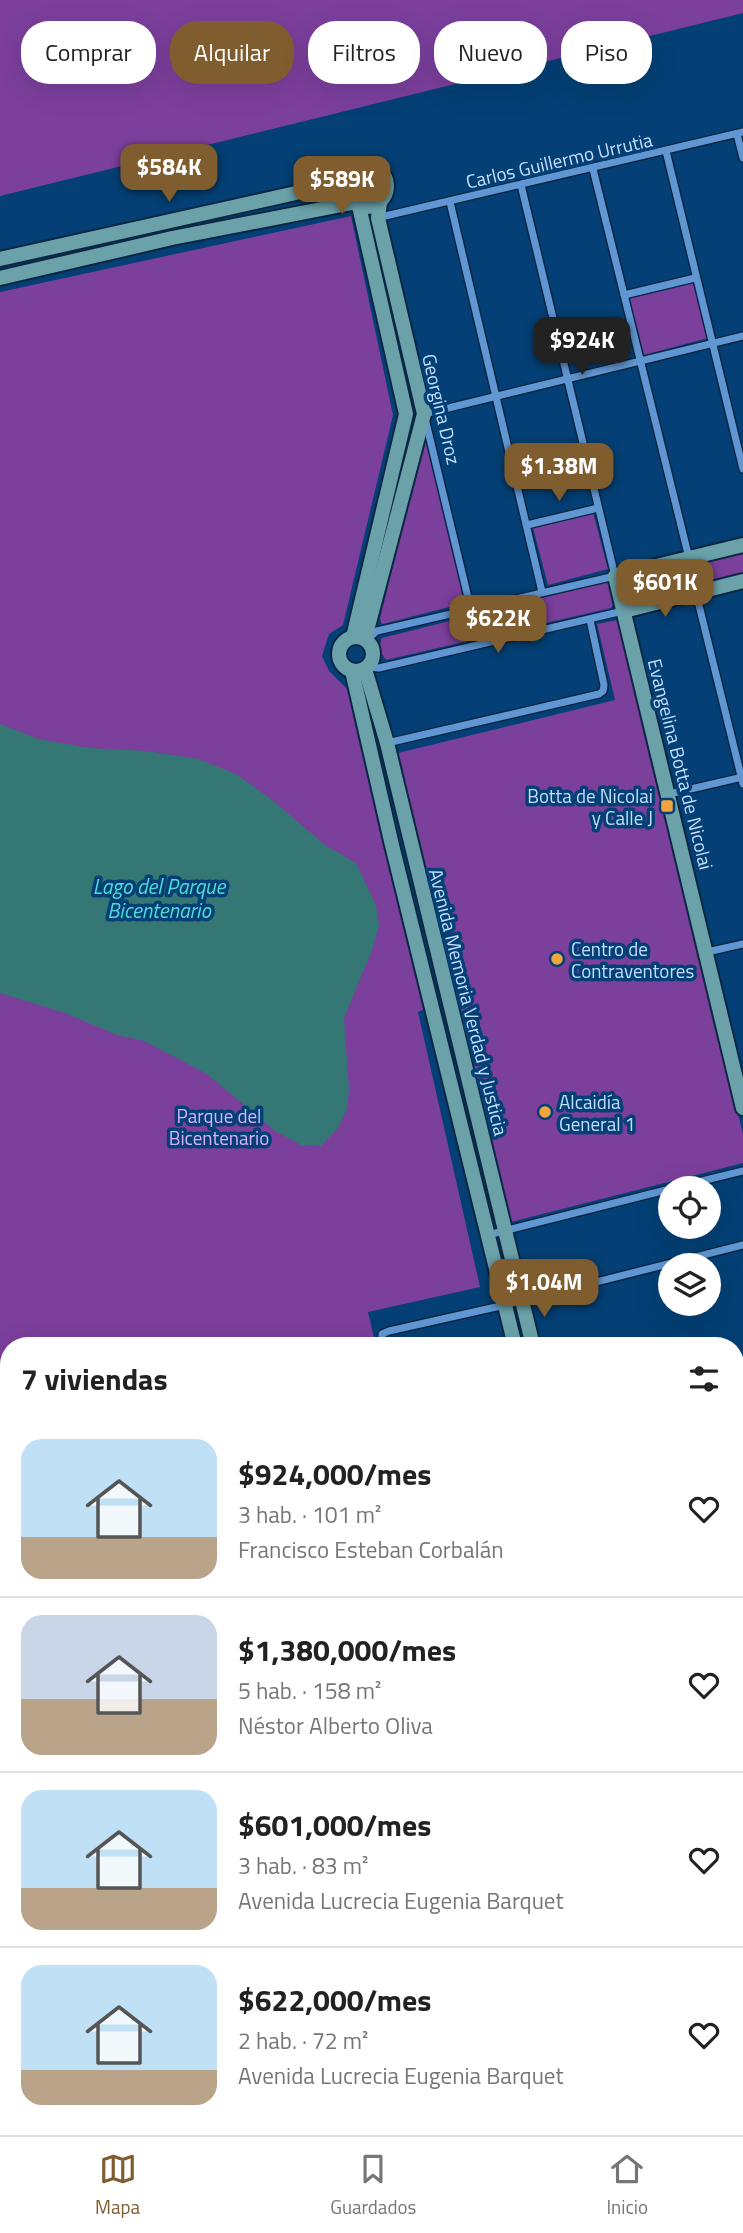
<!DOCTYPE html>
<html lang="es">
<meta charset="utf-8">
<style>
:root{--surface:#fff;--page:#f2f2f2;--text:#222;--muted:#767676;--line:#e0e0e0;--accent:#7f5d2f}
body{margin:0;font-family:"Titillium Web",sans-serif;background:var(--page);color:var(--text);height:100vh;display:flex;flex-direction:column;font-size:26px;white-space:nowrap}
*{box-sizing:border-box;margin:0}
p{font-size:23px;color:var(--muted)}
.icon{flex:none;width:38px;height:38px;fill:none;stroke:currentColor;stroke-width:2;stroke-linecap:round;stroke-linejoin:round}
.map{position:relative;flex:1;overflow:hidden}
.panel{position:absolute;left:0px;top:1337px;width:744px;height:798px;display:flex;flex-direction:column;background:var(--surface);border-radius:28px 28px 0 0;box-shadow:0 7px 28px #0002}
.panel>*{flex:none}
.hud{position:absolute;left:21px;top:21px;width:702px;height:63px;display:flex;gap:14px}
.tools{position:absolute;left:658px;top:1176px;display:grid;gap:14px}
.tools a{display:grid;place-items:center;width:63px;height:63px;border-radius:50%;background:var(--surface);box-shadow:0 7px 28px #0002;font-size:35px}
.price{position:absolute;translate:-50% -60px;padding:0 16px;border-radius:14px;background:var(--accent);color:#fff;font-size:23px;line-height:46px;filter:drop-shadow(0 2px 4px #0008)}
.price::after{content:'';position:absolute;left:50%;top:42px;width:21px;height:16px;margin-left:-10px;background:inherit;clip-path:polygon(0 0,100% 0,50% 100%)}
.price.on{background:#222;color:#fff}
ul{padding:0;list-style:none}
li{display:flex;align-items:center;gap:21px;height:175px;padding:0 21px}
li+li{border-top:2px solid var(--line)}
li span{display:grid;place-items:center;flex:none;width:196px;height:140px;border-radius:21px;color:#555}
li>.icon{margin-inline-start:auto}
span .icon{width:84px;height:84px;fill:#fffc;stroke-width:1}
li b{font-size:30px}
h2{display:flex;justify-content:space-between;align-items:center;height:84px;padding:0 21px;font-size:30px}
.chip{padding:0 24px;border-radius:28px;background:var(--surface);box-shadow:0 7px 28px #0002;font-size:24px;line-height:63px}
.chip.on{background:var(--accent);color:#fff}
.tabs{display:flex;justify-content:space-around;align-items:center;height:98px;border-top:2px solid var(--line);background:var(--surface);font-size:19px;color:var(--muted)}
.tabs a{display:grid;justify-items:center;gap:4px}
.tabs .on{color:var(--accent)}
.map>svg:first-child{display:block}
.green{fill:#7b3f9c}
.water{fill:#357774}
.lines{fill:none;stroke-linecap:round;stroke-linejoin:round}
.street-casing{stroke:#0b2744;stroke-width:10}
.secondary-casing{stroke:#0b2744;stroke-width:18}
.primary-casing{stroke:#0b2744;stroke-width:19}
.highway-casing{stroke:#0b2744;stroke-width:21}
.street{stroke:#6097d3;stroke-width:7}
.secondary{stroke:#6ba2aa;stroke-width:14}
.primary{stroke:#76ad82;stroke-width:16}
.highway{stroke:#84bc4c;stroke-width:18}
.poi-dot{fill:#f0a63e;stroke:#044075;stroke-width:2.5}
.labels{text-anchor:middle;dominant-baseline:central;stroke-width:7;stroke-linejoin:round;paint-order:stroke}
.street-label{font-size:19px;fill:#c3dfff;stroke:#044075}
.poi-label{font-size:19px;fill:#c3dfff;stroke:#044075;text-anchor:start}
.park-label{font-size:19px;fill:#dfaffe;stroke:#044075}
.water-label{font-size:21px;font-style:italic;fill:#4fdbd6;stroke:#044075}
</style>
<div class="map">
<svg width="743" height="2135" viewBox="0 0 743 2135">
<rect width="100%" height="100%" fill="#044075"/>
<g class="green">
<polygon points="0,0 743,0 743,13 0,196"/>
<polygon points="351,216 393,415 343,625 329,634 322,656 329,671 349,691 425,1009 418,1012 480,1287 368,1312 376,1346 9,1346 9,1604 0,1599 0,292"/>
<polygon points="694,282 708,338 644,355 629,299"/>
<polygon points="428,442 465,603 383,624 381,623 380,618 423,443"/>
<polygon points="593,512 608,569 548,585 533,528"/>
<polygon points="743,547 743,577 634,603 627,601 622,583 626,576"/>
<path d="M605 582 611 585 615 602 611 608 386 660C380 652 378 648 382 638Z"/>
<polygon points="618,620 743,1134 743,1163 511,1222 398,753 615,700 597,624"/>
<polygon points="743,1907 743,2135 712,2135 711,2126 735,2126 735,1908"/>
<polygon points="9,1920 9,1976 0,1977 0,1921"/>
</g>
<polygon class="water" points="0,724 39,739 90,748 147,751 198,759 236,774 271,799 325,845 356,863 376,905 379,926 371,953 344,1018 349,1089 347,1109 338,1128 321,1146 301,1145 275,1131 207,1074 144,1041 117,1035 65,1013 0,993"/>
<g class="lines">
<defs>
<g id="street">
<polyline points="737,134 743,158"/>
<polyline points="666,151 743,469"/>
<polyline points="593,169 689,558"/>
<polyline points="450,202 542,592"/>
<polyline points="381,217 743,132"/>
<polyline points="624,295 695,278"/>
<polyline points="527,525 598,508"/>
<polyline points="696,593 743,784"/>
<polyline points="471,610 424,414 743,336"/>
<polyline points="368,639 377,631 615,576 521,185"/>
<polyline points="368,667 379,668 623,611"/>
<polyline points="387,743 599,694 603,691 604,685 590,620"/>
<polyline points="669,794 743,777"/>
<polyline points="707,952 743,944"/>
<polyline points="673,1188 743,1171"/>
<polyline points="488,1235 670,1189"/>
<polyline points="382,1346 382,1334 389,1331 505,1305 743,1245"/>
<polyline points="0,1619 9,1623"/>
<polyline points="0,1996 9,1995"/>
<polyline points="735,2055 743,2054"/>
<polyline points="0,2064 9,2063"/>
<polyline points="148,2126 149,2135"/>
<polyline points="157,2126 159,2135"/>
<polyline points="675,2126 676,2135"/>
<polyline points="693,2126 694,2135"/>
<polyline points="714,2126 715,2135"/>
<polyline points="22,2135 71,2129"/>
<polyline points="516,2135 519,2126"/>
</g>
<g id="secondary">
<circle cx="366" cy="186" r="21"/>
<polyline points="0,259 345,182"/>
<polyline points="0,278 172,238 352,203"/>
<polyline points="743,545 615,576 743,1108"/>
<polyline points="624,611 743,581"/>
<circle cx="356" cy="654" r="17"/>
<polyline points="353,637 406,414 359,206"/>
<polyline points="365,638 424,414 378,218 380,202"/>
<polyline points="365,669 387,743 533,1346"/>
<polyline points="352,671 391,841 515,1346"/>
<polyline points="735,1751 743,1750"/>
<polyline points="735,1897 743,1897"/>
<polyline points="0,1913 9,1912"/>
</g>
<g id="primary">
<polyline points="0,1723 9,1724"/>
<polyline points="0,1746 9,1748"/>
<polyline points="735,1777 743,1777"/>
<polyline points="735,1807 743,1806"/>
<polyline points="735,1830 743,1830"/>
<polyline points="735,1870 743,1868"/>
</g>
<g id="highway">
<polyline points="0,1688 9,1692"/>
<polyline points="0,1792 9,1790"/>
</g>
</defs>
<use href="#street" class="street-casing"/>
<use href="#secondary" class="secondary-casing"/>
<use href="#primary" class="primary-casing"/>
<use href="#highway" class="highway-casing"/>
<use href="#street" class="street"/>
<use href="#secondary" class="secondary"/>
<use href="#primary" class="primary"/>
<use href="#highway" class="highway"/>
</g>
<g class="poi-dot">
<rect x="660" y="799" width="14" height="14" rx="3.5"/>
<circle cx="557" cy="959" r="7"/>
<circle cx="545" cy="1112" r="7"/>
</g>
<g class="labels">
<g class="street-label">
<text transform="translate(559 160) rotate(-13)">Carlos Guillermo Urrutia</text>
<text transform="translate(442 409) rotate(77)">Georgina Droz</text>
<text transform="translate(681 764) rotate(76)">Evangelina Botta de Nicolai</text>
<text transform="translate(469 1002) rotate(76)">Avenida Memoria Verdad y Justicia</text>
</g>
<g class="poi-label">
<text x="653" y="795" text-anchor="end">Botta de Nicolai<tspan x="653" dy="22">y Calle J</tspan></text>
<text x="571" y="948">Centro de<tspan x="571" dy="22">Contraventores</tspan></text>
<text x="559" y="1101">Alcaidía<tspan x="559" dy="22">General 1</tspan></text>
</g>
<g class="park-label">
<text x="219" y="1115">Parque del<tspan x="219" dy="22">Bicentenario</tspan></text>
</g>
<g class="water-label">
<text x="159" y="886">Lago del Parque<tspan x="159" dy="24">Bicentenario</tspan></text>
</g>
</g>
</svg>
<div class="tools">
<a><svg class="icon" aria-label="locate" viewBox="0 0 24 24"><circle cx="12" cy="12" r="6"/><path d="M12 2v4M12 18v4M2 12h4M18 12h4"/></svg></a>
<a><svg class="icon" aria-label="layers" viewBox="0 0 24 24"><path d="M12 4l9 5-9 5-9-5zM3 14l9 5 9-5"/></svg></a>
</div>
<b class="price" style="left:169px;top:204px">$584K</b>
<b class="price" style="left:342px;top:216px">$589K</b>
<b class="price on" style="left:582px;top:377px">$924K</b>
<b class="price" style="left:559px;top:503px">$1.38M</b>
<b class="price" style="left:665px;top:619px">$601K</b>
<b class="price" style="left:498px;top:655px">$622K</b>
<b class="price" style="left:544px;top:1319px">$1.04M</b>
<div class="hud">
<a class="chip">Comprar</a>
<a class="chip on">Alquilar</a>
<a class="chip">Filtros</a>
<a class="chip">Nuevo</a>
<a class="chip">Piso</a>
</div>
<section class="panel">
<h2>7 viviendas<svg class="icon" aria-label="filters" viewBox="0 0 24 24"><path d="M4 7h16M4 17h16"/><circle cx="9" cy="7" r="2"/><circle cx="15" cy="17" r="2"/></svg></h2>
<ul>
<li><span style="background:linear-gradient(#bfe0f5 70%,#b9a48a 0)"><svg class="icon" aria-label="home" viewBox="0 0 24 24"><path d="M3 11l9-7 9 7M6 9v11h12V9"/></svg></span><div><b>$924,000/mes</b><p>3 hab. · 101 m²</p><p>Francisco Esteban Corbalán</p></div><svg class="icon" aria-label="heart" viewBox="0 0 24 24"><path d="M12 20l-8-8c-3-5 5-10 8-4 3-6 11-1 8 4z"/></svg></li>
<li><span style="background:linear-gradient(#c9d6e8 60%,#b9a48a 0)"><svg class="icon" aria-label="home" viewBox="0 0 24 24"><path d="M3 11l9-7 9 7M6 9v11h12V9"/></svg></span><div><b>$1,380,000/mes</b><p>5 hab. · 158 m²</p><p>Néstor Alberto Oliva</p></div><svg class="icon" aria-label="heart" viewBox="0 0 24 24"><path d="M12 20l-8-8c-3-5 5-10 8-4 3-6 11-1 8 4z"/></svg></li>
<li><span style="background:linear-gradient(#bfe0f5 70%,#b9a48a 0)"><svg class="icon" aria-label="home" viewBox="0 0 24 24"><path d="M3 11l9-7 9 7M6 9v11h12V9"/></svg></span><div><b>$601,000/mes</b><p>3 hab. · 83 m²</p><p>Avenida Lucrecia Eugenia Barquet</p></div><svg class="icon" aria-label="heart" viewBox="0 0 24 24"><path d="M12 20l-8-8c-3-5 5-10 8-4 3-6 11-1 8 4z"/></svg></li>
<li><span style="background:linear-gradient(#bfe0f5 75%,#b9a48a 0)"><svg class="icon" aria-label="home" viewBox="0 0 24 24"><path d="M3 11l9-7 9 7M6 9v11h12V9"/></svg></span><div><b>$622,000/mes</b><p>2 hab. · 72 m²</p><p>Avenida Lucrecia Eugenia Barquet</p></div><svg class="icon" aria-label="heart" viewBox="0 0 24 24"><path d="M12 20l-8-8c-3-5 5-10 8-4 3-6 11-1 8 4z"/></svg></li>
</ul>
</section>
</div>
<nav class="tabs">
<a class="on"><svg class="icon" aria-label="map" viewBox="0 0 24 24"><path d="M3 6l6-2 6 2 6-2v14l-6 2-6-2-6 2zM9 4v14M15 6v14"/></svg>Mapa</a>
<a><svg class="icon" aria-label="saved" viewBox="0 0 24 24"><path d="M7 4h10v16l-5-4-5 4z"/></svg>Guardados</a>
<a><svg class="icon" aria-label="home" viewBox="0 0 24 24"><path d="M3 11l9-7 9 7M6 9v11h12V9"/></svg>Inicio</a>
</nav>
